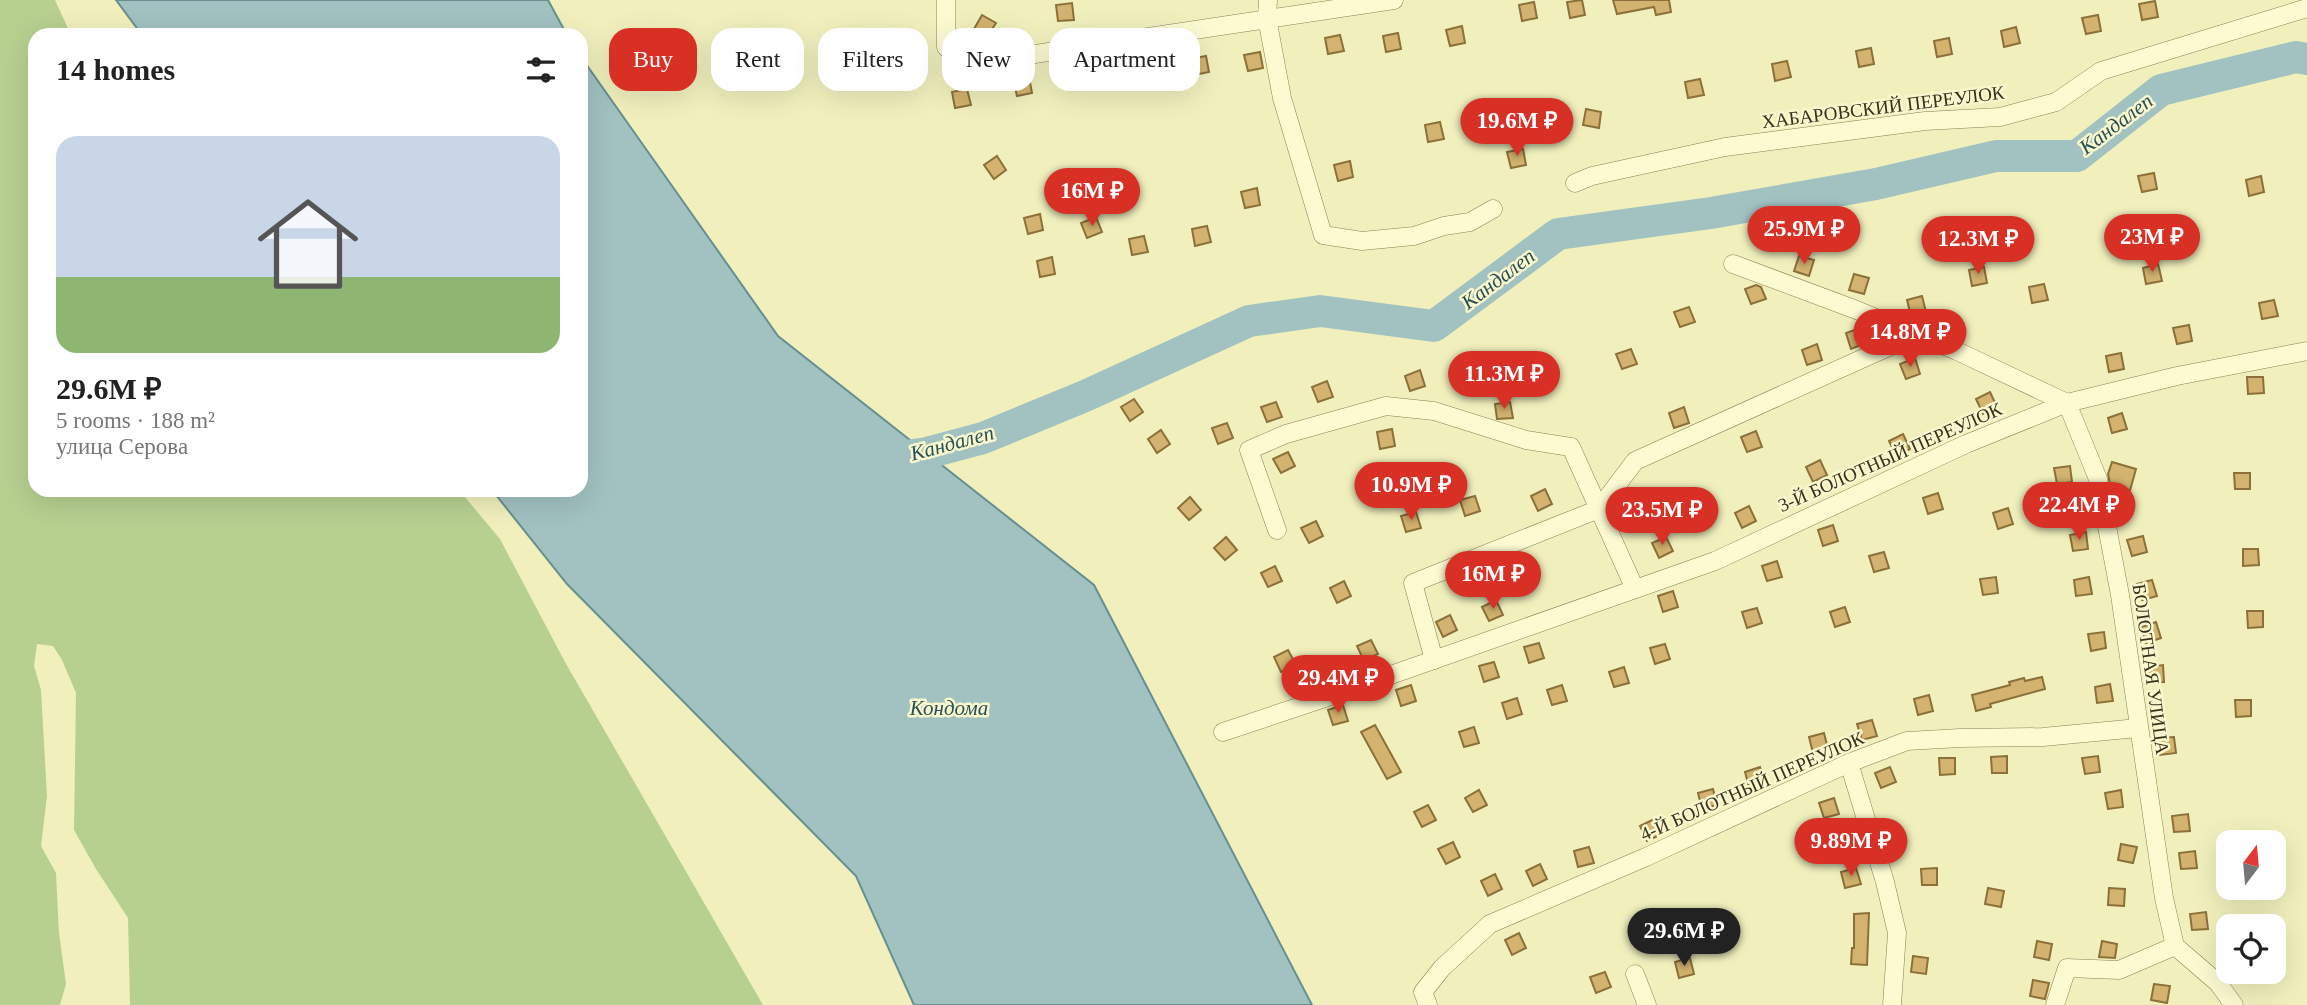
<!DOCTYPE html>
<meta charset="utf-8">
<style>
:root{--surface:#fff;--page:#f6f6f6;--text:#222;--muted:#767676;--accent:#d93025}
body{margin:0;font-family:"Times New Roman",serif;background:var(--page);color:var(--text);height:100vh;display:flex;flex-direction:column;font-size:26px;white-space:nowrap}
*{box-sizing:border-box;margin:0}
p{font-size:23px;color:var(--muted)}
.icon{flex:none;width:38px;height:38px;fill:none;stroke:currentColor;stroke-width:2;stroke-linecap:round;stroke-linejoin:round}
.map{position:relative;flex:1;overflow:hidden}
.panel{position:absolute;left:28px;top:28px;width:560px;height:469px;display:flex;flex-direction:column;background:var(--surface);border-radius:21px;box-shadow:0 7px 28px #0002}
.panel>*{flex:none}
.banner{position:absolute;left:609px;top:28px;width:665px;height:63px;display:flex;gap:14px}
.needle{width:46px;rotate:16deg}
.buttons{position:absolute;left:2216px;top:830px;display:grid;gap:14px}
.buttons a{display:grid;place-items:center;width:70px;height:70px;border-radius:14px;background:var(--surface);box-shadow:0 7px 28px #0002;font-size:35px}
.price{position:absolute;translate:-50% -60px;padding:0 16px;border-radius:24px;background:var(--accent);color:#fff;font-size:23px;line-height:46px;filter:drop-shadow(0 2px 4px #0008)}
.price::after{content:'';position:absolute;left:50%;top:42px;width:21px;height:16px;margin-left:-10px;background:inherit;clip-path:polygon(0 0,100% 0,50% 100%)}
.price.current{background:#222;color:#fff}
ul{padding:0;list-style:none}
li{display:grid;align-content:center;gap:14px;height:371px;padding:0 28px}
li span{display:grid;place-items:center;height:217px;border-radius:21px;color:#555}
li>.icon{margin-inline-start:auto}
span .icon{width:126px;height:126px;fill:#fffc;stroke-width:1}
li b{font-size:30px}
h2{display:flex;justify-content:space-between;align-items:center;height:84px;padding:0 28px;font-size:30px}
.pill{padding:0 24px;border-radius:21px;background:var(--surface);box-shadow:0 7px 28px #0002;font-size:24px;line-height:63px}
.pill.current{background:var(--accent);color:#fff}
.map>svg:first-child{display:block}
.green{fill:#b7d090}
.water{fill:#a1c2c1;stroke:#688f90;stroke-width:2}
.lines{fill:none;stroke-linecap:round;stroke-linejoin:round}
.river{stroke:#a1c2c1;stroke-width:32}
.building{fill:#d3b36f;stroke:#8b7039;stroke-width:2}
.minor-casing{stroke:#8a8055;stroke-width:19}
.minor{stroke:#fbfad1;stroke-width:18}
.labels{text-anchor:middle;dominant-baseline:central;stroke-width:5;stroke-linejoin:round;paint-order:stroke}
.street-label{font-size:19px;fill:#38311b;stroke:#f8f7cd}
.water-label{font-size:21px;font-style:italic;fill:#294f59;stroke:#f8f7cd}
</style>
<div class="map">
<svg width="2307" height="1005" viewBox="0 0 2307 1005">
<rect width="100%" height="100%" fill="#f1f0bd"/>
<polygon class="green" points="0,0 55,0 71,35 35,35 35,490 459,490 500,539 565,662 763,1005 130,1005 128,918 96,869 74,830 76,693 62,660 53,646 37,644 34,666 41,690 47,796 41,846 56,873 59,933 66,984 60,1005 0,1005"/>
<g class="water">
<polygon points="116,0 548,0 567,35 142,35"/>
<polygon points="581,57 778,336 1094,585 1312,1005 914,1005 856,876 567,584 492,490 581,490"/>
</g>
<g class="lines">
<polyline class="river" points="886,459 927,453 983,438 1085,396 1249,321 1320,311 1434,326 1558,234 1711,213 1876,184 1996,156 2077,156 2161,90 2296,57 2307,59"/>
</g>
<g class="building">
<polygon points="1582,0 1585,15 1570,18 1567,2"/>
<polygon points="1613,0 1669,0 1671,12 1656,15 1654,7 1617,14"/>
<polygon points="2155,1 2158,17 2142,20 2139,4"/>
<polygon points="1534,2 1537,18 1522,21 1519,5"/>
<polygon points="1072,3 1074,20 1058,21 1056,5"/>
<polygon points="982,15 996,23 987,37 974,29"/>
<polygon points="2098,15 2101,31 2086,34 2082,18"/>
<polygon points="1462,26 1465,43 1450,46 1446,30"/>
<polygon points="2016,27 2020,43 2004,47 2001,31"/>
<polygon points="1398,33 1401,49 1386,52 1383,36"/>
<polygon points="1340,35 1344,51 1328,54 1325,38"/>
<polygon points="1949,38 1952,54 1937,57 1934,41"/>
<polygon points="1871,48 1874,64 1859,67 1856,51"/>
<polygon points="1260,52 1263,68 1248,71 1244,55"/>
<polygon points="1206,56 1209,72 1194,75 1190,59"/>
<polygon points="1151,57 1154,74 1139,77 1135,61"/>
<polygon points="1787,61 1791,77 1775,81 1772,64"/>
<polygon points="1089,68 1092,84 1077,87 1074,71"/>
<polygon points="1029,77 1032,93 1017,96 1013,80"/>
<polygon points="1700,79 1704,95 1688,98 1685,82"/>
<polygon points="967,89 971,105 955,108 952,92"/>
<polygon points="1586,109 1601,112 1599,128 1583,125"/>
<polygon points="1440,122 1444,139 1428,142 1425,125"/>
<polygon points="1523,149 1526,165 1511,168 1507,152"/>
<polygon points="997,156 1006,170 994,179 984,165"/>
<polygon points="1350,161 1353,177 1338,181 1334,165"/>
<polygon points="2154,173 2157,189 2142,192 2138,176"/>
<polygon points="2261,176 2264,192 2249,196 2246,180"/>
<polygon points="1257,188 1260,205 1245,208 1241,192"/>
<polygon points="1040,214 1043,230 1028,234 1024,218"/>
<polygon points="1096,217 1102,232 1087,238 1081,223"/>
<polygon points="1207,226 1211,242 1195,246 1192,229"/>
<polygon points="1144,236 1148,252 1132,255 1129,239"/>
<polygon points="1799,256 1814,260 1809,276 1794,271"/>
<polygon points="1052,257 1055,274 1040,277 1037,261"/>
<polygon points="2158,264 2162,281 2146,284 2143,268"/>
<polygon points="1984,267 1987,283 1972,286 1969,270"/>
<polygon points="1854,274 1869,278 1864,294 1849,290"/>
<polygon points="2044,284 2048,300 2032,303 2029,287"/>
<polygon points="1756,285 1761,287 1766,299 1751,304 1745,289"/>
<polygon points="1922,296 1926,312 1911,316 1907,300"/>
<polygon points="2274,300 2278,316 2262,319 2259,303"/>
<polygon points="1689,307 1695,322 1680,327 1674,312"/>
<polygon points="2189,325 2192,341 2177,344 2173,328"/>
<polygon points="1860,328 1866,343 1851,349 1846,333"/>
<polygon points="1817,344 1822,360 1807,365 1802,350"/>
<polygon points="1631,349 1637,364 1622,369 1616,354"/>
<polygon points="2121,353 2124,369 2109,372 2106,356"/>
<polygon points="1915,358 1920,374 1906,379 1900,364"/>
<polygon points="1420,370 1425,386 1410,391 1405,376"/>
<polygon points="2247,377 2263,377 2264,393 2248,394"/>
<polygon points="1327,381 1333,397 1318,402 1312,387"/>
<polygon points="1990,392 1997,407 1983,414 1976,399"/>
<polygon points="1134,399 1143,412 1130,421 1121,407"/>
<polygon points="1276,402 1282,417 1267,422 1261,407"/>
<polygon points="1510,402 1513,418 1497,419 1495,404"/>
<polygon points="1684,407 1689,423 1674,428 1669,413"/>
<polygon points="2122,413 2127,429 2112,433 2108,418"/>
<polygon points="1227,423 1233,438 1218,444 1212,428"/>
<polygon points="1392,429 1395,446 1380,449 1377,432"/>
<polygon points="1161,430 1170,444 1157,453 1148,439"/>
<polygon points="1756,431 1762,447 1747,452 1741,437"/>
<polygon points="1903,434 1910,449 1896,456 1889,441"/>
<polygon points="1288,452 1295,466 1281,473 1273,459"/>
<polygon points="1820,460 1827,475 1813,482 1806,467"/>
<polygon points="2112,462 2136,469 2129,494 2111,489 2108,474"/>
<polygon points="2070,466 2072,482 2057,484 2054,468"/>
<polygon points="2234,473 2250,473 2250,489 2235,489"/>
<polygon points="1545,489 1552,504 1538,511 1531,496"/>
<polygon points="1938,493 1943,509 1928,514 1923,498"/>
<polygon points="1475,496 1480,511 1465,516 1460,500"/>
<polygon points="1190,497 1201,510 1189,520 1178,508"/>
<polygon points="1749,506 1756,521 1742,528 1735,513"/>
<polygon points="2008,508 2013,524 1998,529 1993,513"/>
<polygon points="1416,512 1421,528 1406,532 1401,516"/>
<polygon points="1316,521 1323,536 1309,543 1301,528"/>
<polygon points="1833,525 1838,541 1823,546 1818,530"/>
<polygon points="2086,532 2088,549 2073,551 2070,535"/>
<polygon points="2143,536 2147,552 2132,556 2127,540"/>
<polygon points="1226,537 1237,550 1225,560 1214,548"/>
<polygon points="1666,537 1673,551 1659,558 1652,543"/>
<polygon points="2243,549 2258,549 2259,565 2243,566"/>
<polygon points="1884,552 1889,568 1874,572 1869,556"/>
<polygon points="1777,561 1782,577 1767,581 1762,566"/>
<polygon points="1275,566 1282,581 1268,587 1261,573"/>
<polygon points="1996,577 1998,593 1983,595 1980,579"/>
<polygon points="2089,577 2092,594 2076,596 2074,580"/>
<polygon points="2152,580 2157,596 2142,600 2137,584"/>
<polygon points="1344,581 1351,596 1337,603 1330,588"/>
<polygon points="1673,591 1678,607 1663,612 1658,596"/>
<polygon points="1496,600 1503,615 1489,621 1482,607"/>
<polygon points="1845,607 1850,622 1835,627 1830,612"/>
<polygon points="1757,608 1762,623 1747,628 1742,612"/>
<polygon points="2247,611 2263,611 2263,627 2248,628"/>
<polygon points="1450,615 1457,630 1443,637 1436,622"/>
<polygon points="2156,622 2161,638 2146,643 2141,627"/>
<polygon points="2104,632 2106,648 2091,651 2088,634"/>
<polygon points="1371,640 1378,654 1364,661 1357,646"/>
<polygon points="1539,643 1544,658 1529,663 1524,647"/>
<polygon points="1665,644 1670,659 1655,664 1650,648"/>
<polygon points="1288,650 1296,665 1281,672 1274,657"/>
<polygon points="1494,662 1499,677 1484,682 1479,666"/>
<polygon points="2163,665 2164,682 2149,683 2147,667"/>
<polygon points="1624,667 1629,683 1614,687 1609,672"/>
<polygon points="2042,677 2045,689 1990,704 1991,707 1976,711 1972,695 2010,685 2009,682 2024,678 2025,681"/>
<polygon points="2110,684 2113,701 2097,703 2095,687"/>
<polygon points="1411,685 1416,701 1401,706 1396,690"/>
<polygon points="1562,685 1567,701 1552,705 1547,690"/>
<polygon points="1929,695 1933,711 1918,715 1914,699"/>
<polygon points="1517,698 1522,714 1507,719 1502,703"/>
<polygon points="2235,700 2251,700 2251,716 2236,717"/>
<polygon points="1343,705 1348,721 1333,725 1328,710"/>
<polygon points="1872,720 1877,736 1862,740 1857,724"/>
<polygon points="1375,725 1401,772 1387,779 1361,732"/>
<polygon points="1474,727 1479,743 1464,747 1459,732"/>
<polygon points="1824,733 1828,749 1813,753 1809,737"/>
<polygon points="2174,737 2176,753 2160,755 2159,738"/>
<polygon points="2007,756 2007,773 1992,773 1991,757"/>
<polygon points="2098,756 2100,772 2085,774 2082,758"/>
<polygon points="1939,758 1955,758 1955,774 1940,775"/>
<polygon points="1760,767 1765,783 1749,787 1745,772"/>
<polygon points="1890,767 1896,782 1881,788 1875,773"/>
<polygon points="1713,789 1717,805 1702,809 1698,793"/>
<polygon points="1479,790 1487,805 1473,812 1465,798"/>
<polygon points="2121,790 2123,807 2108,809 2105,793"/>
<polygon points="1834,798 1839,814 1824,818 1819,803"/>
<polygon points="1428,805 1436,820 1422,827 1414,812"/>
<polygon points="2188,814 2190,831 2174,832 2172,816"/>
<polygon points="1654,819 1662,834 1647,841 1640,826"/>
<polygon points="1453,842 1460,857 1446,864 1438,849"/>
<polygon points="2121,844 2137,847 2133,863 2118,860"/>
<polygon points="1589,847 1594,863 1578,867 1574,851"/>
<polygon points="2195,851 2197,868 2181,869 2179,853"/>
<polygon points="1540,864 1547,879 1533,886 1526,871"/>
<polygon points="1856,868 1861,884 1845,888 1841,872"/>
<polygon points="1937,868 1937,885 1922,885 1921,869"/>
<polygon points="1495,874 1502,889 1488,896 1481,881"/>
<polygon points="1988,888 2004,891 2001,907 1985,904"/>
<polygon points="2109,888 2125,889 2124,906 2108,905"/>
<polygon points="2206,912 2208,929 2192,930 2190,914"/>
<polygon points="1869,913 1867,965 1851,964 1852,948 1854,948 1854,914"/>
<polygon points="1519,933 1526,948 1512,955 1505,940"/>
<polygon points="2037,941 2052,944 2049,960 2034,957"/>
<polygon points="2102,941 2117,944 2115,958 2099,957"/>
<polygon points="1913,956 1928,958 1926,974 1911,972"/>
<polygon points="1690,958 1694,974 1679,978 1675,962"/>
<polygon points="1605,972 1611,987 1596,993 1590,977"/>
<polygon points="2033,980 2049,983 2045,999 2030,996"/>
<polygon points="2154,984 2170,986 2167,1003 2151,1000"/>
</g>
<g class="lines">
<defs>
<g id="minor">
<polyline points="946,0 946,47 969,64 1394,0"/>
<polyline points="1268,0 1267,18 1282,98 1323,235 1362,241 1414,236 1444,226 1470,222 1493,209"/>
<polyline points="1575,183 1592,176 1725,147 1925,121 2000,117 2056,102 2101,71 2307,8"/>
<polyline points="1733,264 1854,309 1957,351 2067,403 2098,479 2120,595 2164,898 2175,946 2218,983 2234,1005"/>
<polyline points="1277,530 1249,450 1286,434 1386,406 1434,411 1526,440 1571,447 1635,589"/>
<polyline points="1434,660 1413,583 1599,509 1635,461 1915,335"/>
<polyline points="1223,732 1334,695 1715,561 1966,444 2067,403 2177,376 2307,351"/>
<polyline points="1849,763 1885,882 1897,933 1892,1005"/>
<polyline points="1635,974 1647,1005"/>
<polyline points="1428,1005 1423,992 1442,968 1490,924 1646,857 1849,763 1907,741 1960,738 2043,737 2138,728"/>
<polyline points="2055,1005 2067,968 2119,970 2175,946"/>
</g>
</defs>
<use href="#minor" class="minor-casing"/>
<use href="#minor" class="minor"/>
</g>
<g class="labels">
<g class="street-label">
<text transform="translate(1883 107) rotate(-7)">ХАБАРОВСКИЙ ПЕРЕУЛОК</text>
<text transform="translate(1890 457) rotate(-24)">3-Й БОЛОТНЫЙ ПЕРЕУЛОК</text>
<text transform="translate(2151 669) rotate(82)">БОЛОТНАЯ УЛИЦА</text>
<text transform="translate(1752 786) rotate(-24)">4-Й БОЛОТНЫЙ ПЕРЕУЛОК</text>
</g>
<g class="water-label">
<text transform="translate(2116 124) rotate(-37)">Кандалеп</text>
<text transform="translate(1498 279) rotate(-37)">Кандалеп</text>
<text transform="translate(952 443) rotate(-15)">Кандалеп</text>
<text x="949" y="708">Кондома</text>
</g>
</g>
</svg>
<div class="buttons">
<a><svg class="needle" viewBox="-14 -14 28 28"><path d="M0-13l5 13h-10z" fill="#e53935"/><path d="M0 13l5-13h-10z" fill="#767676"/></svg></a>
<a><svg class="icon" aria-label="locate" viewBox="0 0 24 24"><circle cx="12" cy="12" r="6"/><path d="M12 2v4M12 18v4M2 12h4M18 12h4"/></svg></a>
</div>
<b class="price" style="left:1517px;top:158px">19.6M ₽</b>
<b class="price" style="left:1092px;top:228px">16M ₽</b>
<b class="price" style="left:1804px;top:266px">25.9M ₽</b>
<b class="price" style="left:2152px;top:274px">23M ₽</b>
<b class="price" style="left:1978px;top:276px">12.3M ₽</b>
<b class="price" style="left:1910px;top:369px">14.8M ₽</b>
<b class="price" style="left:1504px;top:411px">11.3M ₽</b>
<b class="price" style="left:1411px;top:522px">10.9M ₽</b>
<b class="price" style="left:2079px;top:542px">22.4M ₽</b>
<b class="price" style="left:1662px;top:547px">23.5M ₽</b>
<b class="price" style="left:1493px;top:611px">16M ₽</b>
<b class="price" style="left:1338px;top:715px">29.4M ₽</b>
<b class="price" style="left:1851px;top:878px">9.89M ₽</b>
<b class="price current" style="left:1684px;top:968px">29.6M ₽</b>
<div class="banner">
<a class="pill current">Buy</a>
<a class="pill">Rent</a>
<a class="pill">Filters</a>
<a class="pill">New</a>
<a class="pill">Apartment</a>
</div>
<section class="panel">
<h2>14 homes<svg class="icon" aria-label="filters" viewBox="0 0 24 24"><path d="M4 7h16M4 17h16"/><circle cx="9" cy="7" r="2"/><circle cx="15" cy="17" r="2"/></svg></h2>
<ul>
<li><span style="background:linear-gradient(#c9d6e8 65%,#8fb573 0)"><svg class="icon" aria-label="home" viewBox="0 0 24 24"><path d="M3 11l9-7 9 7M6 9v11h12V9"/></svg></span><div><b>29.6M ₽</b><p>5 rooms · 188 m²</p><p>улица Серова</p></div></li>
</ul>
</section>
</div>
